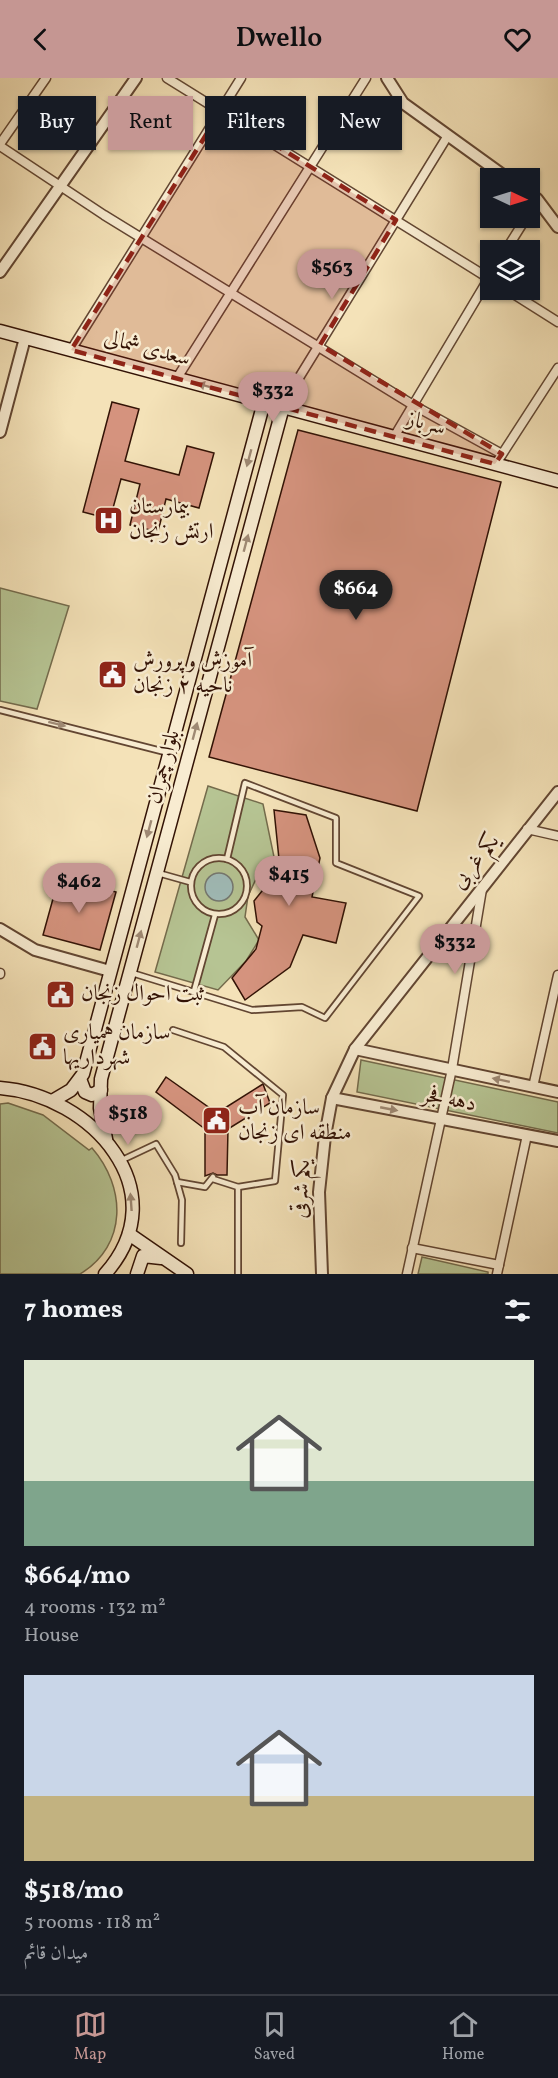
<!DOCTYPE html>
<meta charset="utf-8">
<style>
:root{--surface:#171b24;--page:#20242c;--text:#f1f3f6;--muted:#9ea1a6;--line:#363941;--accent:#c59692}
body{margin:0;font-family:Vollkorn,Amiri,serif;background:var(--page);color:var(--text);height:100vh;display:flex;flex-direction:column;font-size:22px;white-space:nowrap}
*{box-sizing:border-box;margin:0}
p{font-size:20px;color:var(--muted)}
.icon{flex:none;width:33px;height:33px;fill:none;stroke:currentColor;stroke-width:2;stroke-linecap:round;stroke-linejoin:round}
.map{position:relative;height:1196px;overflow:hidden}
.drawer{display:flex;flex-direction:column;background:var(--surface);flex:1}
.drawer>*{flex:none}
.guide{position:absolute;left:18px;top:18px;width:522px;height:54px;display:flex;gap:12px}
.needle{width:39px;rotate:94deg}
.fabs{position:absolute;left:480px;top:90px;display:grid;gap:12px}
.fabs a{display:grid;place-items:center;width:60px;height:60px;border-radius:0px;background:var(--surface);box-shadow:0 2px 4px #0004;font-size:30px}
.price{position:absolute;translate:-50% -51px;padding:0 14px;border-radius:21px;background:var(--accent);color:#111;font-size:20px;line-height:39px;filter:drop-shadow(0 2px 3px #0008)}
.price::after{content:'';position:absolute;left:50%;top:36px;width:18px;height:14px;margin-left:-9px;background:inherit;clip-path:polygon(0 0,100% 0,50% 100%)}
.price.on{background:#222;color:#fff}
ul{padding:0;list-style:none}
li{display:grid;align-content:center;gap:12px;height:318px;padding:0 24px}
li span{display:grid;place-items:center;height:186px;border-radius:0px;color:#555}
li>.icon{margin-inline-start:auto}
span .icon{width:108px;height:108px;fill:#fffc;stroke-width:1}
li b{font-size:26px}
h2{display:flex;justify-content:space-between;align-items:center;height:72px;padding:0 24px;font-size:26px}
.pill{padding:0 21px;border-radius:0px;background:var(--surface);box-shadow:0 2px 4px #0004;font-size:21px;line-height:54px}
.pill.on{background:var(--accent);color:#111}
header{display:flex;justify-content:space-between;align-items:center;height:78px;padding:0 24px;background:var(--accent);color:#111;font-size:27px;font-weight:600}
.menu{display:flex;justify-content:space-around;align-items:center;height:84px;border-top:2px solid var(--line);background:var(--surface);font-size:16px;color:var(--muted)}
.menu a{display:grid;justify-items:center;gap:3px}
.menu .on{color:var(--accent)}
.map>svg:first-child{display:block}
.green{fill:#b6c493;stroke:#746b4c;stroke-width:1.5}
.water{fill:#a0bcb9;stroke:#747871;stroke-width:1.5}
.building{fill:#d5937e;stroke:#321205;stroke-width:1.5}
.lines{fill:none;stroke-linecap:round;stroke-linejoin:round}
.service-casing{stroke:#624632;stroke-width:8}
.minor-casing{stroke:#624632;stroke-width:11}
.tertiary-casing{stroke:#624632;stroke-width:14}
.secondary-casing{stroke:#321205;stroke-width:15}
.service{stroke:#f8ecd1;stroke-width:4.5}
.minor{stroke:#f8ecd1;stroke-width:8}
.tertiary{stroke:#f8ecd1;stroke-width:10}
.secondary{stroke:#f8ecd1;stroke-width:12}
.oneway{fill:#9f8a75}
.marked{fill:#8f2418;fill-opacity:0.2;stroke:#8f2418;stroke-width:4.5;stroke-dasharray:12 8;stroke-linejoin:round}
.labels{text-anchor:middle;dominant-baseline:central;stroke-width:5;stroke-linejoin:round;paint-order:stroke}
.street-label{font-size:22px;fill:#321205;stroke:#f8ecd1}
.poi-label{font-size:22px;fill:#321205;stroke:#f8ecd1;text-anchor:start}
</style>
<header><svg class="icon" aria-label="back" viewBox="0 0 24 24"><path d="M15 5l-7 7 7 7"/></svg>Dwello<svg class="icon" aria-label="heart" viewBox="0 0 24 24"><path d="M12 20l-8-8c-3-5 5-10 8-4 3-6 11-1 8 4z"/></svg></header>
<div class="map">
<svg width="558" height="1196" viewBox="0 0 558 1196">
<rect width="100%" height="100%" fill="#f4e2b8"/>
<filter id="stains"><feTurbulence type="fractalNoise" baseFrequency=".00333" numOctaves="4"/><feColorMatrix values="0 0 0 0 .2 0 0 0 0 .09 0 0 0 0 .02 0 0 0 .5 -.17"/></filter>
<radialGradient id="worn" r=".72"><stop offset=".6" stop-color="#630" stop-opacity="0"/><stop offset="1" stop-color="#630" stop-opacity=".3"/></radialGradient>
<g class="green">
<polygon points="0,510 69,528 37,631 0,623"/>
<polygon points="208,708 263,726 278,798 256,801 248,818 245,839 259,862 246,883 218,912 155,894"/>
<polygon points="361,982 558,1024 558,1055 357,1014"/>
<path d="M8 1025 43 1037 89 1072 92 1070C126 1109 128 1167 80 1196H0V1026Z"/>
<polygon points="422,1179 488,1194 488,1196 418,1196"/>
</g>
<circle class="water" cx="219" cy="809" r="14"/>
<g class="building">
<polygon points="112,324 139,331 125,383 179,397 187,368 214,375 199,430 166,421 158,454 130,447 140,406 121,401 110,441 83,434"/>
<polygon points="298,352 501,404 417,733 209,679"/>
<polygon points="274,732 306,737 320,780 312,819 346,825 336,865 303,857 290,889 245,922 232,900 256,871 262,848 257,844 254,823 266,808 272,809 280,791"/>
<polygon points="59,799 116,814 100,872 43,857"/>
<polygon points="166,999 217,1035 263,1006 270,1025 228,1051 227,1097 217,1097 213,1095 205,1098 205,1051 156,1014"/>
</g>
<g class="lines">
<defs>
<g id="service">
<polyline points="0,632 169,675"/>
<circle cx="219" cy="808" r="28"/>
<polyline points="158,795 190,804"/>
<polyline points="132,895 252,932 302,929 325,940 419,818 336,785 336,740 245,705 227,781"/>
<polyline points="194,913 215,837"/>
<polyline points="173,952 224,969 283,1017 275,1103 238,1109 213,1101"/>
<polyline points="120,1083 156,1066 175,1097 182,1122 181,1165"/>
<polyline points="177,1104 205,1109 213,1099"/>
<polyline points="238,1109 238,1196"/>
</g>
<g id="minor">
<polyline points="167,0 490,201"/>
<polyline points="0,66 46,0"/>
<polyline points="0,68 104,137 413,327 502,376"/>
<polyline points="530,134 537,121"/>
<polyline points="506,172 526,140"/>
<polyline points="507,212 558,244"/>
<polyline points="71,272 241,0"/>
<polyline points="177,300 366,0"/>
<polyline points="289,316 447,59"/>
<polyline points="394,359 490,198"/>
<polyline points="499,381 558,290"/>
<polyline points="527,751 558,758"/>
<polyline points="0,896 0,895"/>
<polyline points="533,1009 558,897"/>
<polyline points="412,1170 499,1187"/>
<polyline points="407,1196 452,991 482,811"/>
<polyline points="497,1196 527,1057"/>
</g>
<g id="tertiary">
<polyline points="387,0 403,25 507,100"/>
<polyline points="530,116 537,121 558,149"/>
<polyline points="0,194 136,0"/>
<polyline points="0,354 25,260"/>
<polyline points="0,851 35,872 110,893"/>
<polyline points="355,971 558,1014"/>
<polyline points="332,1020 558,1063"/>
<polyline points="322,1196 319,1114 325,1058 332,1020 355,971 558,714"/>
</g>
<g id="secondary">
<polyline points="0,253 558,403"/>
<polyline points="80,1001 85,1014 92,1017 101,1012"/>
<path d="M0 1010C91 1017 179 1113 105 1196"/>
<polyline points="54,1022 71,1012 83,996 264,324"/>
<polyline points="106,1061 100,1030 101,1001 283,329"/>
<polyline points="129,1156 187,1196"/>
<polyline points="137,1196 143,1178 161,1180"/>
</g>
</defs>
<use href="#service" class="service-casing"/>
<use href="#minor" class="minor-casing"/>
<use href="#tertiary" class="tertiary-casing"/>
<use href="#secondary" class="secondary-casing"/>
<use href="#service" class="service"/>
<use href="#minor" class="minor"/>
<use href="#tertiary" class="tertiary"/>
<use href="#secondary" class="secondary"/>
</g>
<defs><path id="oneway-solid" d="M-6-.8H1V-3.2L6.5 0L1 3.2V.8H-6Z" transform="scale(1.5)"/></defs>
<g class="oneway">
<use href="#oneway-solid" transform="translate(206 308) rotate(-165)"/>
<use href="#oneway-solid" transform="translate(249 380) rotate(105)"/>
<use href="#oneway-solid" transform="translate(246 465) rotate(-75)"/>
<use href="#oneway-solid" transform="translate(57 646) rotate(14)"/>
<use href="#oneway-solid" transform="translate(195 653) rotate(-75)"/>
<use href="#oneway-solid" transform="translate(149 751) rotate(105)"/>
<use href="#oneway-solid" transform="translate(139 861) rotate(-75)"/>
<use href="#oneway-solid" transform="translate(501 1002) rotate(-168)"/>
<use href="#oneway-solid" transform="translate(389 1031) rotate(11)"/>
<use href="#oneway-solid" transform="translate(131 1124) rotate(-94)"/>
</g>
<path class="marked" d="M221 33 396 142 320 267 502 376 495 386 71 272Z"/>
<defs>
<symbol id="hospital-square" viewBox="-11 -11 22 22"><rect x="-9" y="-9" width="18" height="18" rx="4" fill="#8f2418" stroke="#f8ecd1"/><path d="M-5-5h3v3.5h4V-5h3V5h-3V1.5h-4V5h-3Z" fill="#fff"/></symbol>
<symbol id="civic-square" viewBox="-11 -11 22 22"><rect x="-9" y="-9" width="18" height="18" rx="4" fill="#8f2418" stroke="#f8ecd1"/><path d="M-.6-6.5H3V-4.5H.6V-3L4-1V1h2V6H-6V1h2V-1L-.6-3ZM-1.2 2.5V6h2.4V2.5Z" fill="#fff"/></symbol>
</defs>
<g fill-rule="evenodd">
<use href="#hospital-square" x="92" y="426" width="33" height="33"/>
<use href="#civic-square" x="96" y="580" width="33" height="33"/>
<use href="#civic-square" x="44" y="900" width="33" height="33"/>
<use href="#civic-square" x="26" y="952" width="33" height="33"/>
<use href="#civic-square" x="200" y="1026" width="33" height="33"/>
</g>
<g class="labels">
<g class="street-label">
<text transform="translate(147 271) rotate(15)">سعدی شمالی</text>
<text transform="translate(426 346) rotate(15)">سرباز</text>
<text transform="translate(164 689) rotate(-75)">بلوار چمران</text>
<text transform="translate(476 784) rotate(-52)">یکم غربی</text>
<text transform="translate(449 1022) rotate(11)">دهه فجر</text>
<text transform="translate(302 1111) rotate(-87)">یکم شرقی</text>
</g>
<g class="poi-label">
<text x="129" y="429">بیمارستان<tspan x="129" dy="25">ارتش زنجان</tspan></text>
<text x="133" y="583">آموزش و پرورش<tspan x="133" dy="25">ناحیه ۲ زنجان</tspan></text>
<text x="81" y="916">ثبت احوال زنجان</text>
<text x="63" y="955">سازمان همیاری<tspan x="63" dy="25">شهرداریها</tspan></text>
<text x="238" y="1030">سازمان آب<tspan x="238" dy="25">منطقه ای زنجان</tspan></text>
</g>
</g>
<rect width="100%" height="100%" filter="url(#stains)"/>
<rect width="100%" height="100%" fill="url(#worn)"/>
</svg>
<div class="fabs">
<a><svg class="needle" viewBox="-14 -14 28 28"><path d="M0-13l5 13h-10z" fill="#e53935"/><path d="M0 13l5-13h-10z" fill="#9ea1a6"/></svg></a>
<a><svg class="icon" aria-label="layers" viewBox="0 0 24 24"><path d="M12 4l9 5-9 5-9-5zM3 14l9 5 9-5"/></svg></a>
</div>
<b class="price" style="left:332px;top:222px">$563</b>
<b class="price" style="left:273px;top:345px">$332</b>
<b class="price on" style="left:356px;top:543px">$664</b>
<b class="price" style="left:289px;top:829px">$415</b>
<b class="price" style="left:79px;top:836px">$462</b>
<b class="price" style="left:455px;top:897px">$332</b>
<b class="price" style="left:128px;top:1068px">$518</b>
<div class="guide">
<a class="pill">Buy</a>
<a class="pill on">Rent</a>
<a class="pill">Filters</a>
<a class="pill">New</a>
</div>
</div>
<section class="drawer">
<h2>7 homes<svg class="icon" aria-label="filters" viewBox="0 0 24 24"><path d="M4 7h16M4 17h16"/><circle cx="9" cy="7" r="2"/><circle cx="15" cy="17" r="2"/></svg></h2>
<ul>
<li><span style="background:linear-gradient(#dfe7d0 65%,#7fa58c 0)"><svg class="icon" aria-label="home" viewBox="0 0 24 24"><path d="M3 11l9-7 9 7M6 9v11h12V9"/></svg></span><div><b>$664/mo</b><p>4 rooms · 132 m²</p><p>House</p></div></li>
<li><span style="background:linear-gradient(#c9d6e8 65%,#c2b280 0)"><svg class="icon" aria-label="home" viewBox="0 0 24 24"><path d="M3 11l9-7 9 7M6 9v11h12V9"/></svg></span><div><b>$518/mo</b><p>5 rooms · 118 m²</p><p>میدان قائم</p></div></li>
</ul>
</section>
<nav class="menu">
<a class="on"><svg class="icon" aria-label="map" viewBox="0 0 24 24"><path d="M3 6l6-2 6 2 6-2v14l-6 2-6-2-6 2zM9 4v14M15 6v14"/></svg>Map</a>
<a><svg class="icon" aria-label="saved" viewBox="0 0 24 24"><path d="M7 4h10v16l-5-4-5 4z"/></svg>Saved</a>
<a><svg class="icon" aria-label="home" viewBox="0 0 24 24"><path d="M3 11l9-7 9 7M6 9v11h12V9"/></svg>Home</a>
</nav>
